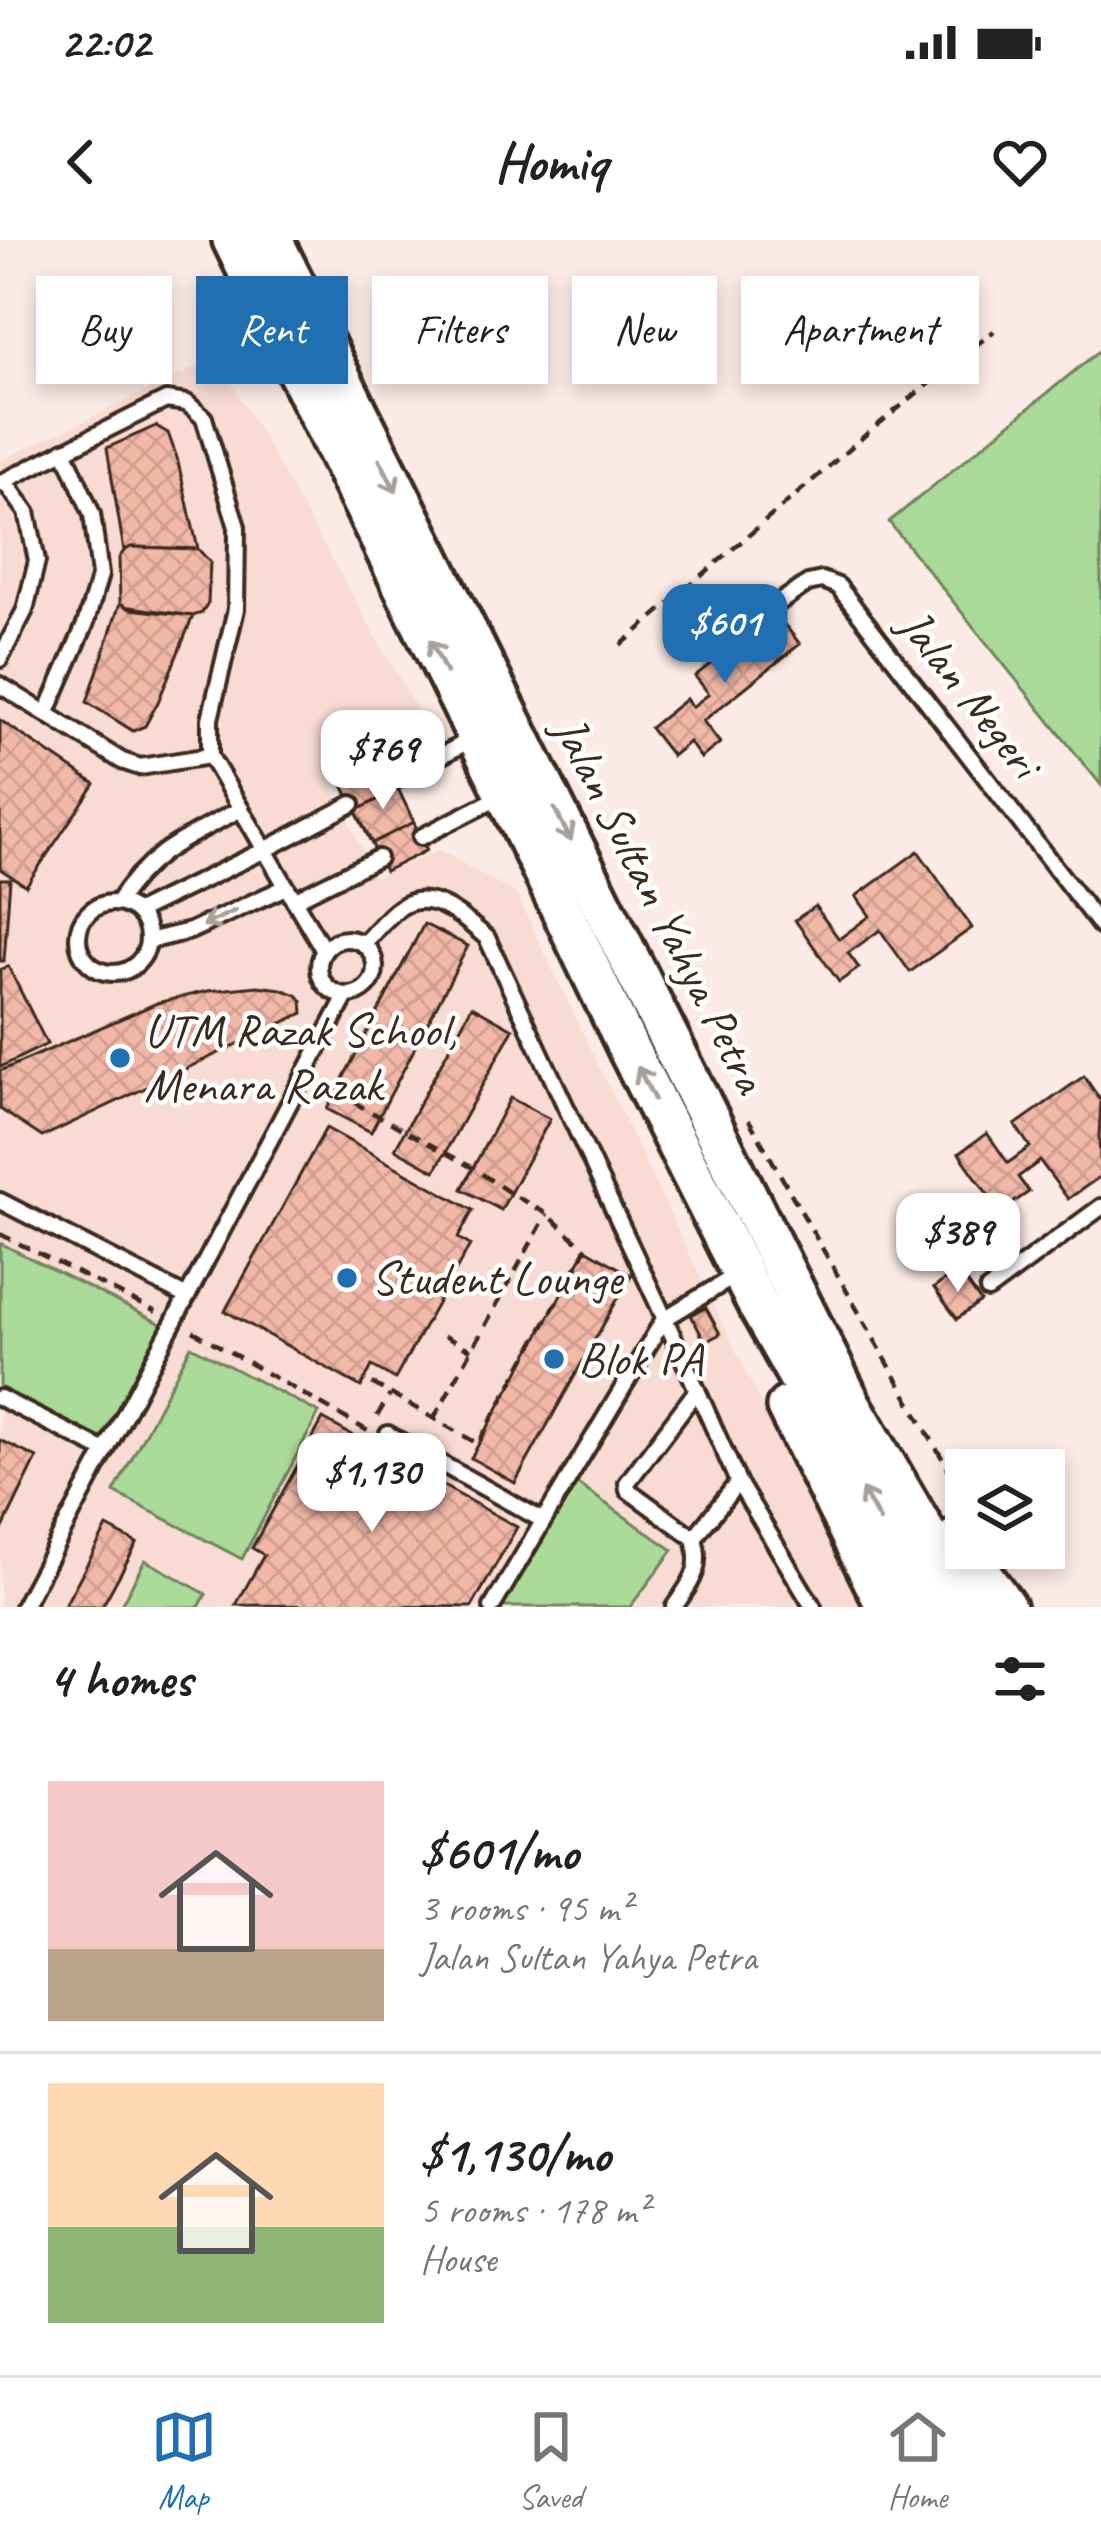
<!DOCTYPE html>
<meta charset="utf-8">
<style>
:root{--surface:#fff;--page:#f2f2f2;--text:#222;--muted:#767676;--line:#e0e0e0;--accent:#1f6fb2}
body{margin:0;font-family:Caveat,sans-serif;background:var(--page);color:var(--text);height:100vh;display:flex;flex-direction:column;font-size:45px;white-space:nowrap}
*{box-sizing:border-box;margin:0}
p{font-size:39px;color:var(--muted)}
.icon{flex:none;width:66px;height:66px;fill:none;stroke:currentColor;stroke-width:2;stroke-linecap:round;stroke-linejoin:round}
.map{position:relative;height:1367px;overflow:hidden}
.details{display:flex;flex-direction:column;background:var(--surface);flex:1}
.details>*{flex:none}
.hud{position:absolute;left:36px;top:36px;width:1029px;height:108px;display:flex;gap:24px}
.tools{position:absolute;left:945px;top:1209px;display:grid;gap:24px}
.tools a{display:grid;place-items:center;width:120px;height:120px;border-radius:0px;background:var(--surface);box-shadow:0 6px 18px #0003;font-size:60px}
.price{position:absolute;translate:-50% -102px;padding:0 27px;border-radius:24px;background:#fff;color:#222;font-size:39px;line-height:78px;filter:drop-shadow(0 3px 6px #0008)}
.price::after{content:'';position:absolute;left:50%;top:72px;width:36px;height:27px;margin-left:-18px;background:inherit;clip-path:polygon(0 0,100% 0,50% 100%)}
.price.on{background:var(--accent);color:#fff}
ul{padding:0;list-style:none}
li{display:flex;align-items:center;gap:36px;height:300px;padding:0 48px}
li+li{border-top:3px solid var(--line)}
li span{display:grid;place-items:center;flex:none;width:336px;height:240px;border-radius:0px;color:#555}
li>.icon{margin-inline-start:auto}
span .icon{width:144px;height:144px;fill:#fffc;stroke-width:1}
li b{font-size:51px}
h2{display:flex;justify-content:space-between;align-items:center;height:144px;padding:0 48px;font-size:51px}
.pill{padding:0 42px;border-radius:0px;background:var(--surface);box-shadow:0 6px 18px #0003;font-size:42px;line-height:108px}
.pill.on{background:var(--accent);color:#fff}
.status{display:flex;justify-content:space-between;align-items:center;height:84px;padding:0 60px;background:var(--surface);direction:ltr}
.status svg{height:33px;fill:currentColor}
header{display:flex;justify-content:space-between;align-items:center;height:156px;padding:0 48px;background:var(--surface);font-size:54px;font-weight:700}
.tab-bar{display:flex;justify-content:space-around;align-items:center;height:168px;border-top:3px solid var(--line);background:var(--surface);font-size:33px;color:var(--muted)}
.tab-bar a{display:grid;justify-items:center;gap:6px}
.tab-bar .on{color:var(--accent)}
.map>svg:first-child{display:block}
.built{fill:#f8dbd3}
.green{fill:#aada9a;stroke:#72825c;stroke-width:3}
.building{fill:url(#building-cross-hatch);stroke:#3b2a1e;stroke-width:3}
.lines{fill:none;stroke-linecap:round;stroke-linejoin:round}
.lane-casing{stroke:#3b2a1e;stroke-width:22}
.secondary-casing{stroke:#3b2a1e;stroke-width:48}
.path{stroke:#3b2a1e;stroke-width:4.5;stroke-dasharray:12 9;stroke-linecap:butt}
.lane{stroke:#fff;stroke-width:14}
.secondary{stroke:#fff;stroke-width:39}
.oneway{stroke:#a79f9a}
.poi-dot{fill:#1f6fb2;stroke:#fff;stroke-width:4.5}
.labels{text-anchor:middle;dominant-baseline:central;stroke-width:9;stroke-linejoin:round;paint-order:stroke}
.street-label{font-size:48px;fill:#3b2a1e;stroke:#fff}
.poi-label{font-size:48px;fill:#3b2a1e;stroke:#fff;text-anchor:start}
</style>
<div class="status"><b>22:02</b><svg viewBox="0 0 49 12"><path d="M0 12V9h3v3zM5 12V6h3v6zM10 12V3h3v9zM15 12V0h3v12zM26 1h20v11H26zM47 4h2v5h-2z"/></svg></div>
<header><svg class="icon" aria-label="back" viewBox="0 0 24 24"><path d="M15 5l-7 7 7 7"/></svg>Homiq<svg class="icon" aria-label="heart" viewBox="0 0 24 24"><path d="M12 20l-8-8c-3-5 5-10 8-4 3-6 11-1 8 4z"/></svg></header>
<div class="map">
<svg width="1101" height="1367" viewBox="0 0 1101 1367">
<defs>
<pattern id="building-cross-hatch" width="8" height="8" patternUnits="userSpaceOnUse" patternTransform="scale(3)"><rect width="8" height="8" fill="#f1b8a8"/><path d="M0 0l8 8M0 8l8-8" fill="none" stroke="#d09e90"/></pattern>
</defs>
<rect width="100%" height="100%" fill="#fbeae5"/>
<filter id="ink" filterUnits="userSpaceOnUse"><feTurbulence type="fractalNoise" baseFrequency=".00833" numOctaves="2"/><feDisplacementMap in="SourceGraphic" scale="24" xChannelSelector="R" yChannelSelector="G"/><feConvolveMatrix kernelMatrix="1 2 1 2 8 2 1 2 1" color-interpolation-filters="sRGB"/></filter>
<g filter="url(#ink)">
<polygon class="built" points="217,117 424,482 329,538 375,638 439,610 516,654 840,1328 862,1367 0,1367 0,221"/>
<g class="green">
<polygon points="1099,111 1101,114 1101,545 889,282"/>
<polygon points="0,1003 165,1086 105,1200 0,1147"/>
<polygon points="191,1106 319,1173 242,1319 114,1252"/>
<polygon points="576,1243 673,1310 630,1367 498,1367"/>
<polygon points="145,1320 206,1354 199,1367 120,1367"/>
</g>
<g class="building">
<polygon points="156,186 168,193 177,218 198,309 131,307 124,311 107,208"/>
<polygon points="131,307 198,309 210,322 208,363 202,373 193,376 123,366 120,363 119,318 124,311"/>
<polygon points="120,363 130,369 193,376 158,462 145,486 133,491 87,462"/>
<polygon points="775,373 800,404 703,481 720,503 701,518 689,502 672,516 650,488 686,459 692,467 709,454 695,436"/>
<polygon points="0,480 95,544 26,646 0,629"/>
<polygon points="381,514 427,610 385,631 338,535"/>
<polygon points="398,549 414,582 372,603 356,571"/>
<polygon points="918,611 972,688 910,732 880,690 848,713 859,728 839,742 795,680 815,666 839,699 870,676 856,656"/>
<polygon points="0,639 10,639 4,721 0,721"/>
<polygon points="424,684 468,706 371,892 327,869"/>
<polygon points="8,726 47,804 0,827 0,730"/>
<polygon points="258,746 281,749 297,755 302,761 303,773 42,897 0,869 0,831 157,763 207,751"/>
<polygon points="472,766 513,789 435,931 395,909"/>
<polygon points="1084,836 1101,861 1099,898 1101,936 1068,959 1040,921 1018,937 1029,952 1000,972 959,913 987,893 1008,923 1030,907 1015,885"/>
<polygon points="510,858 550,879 501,970 462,949"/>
<polygon points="326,888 473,970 458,998 470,1005 395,1139 372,1126 361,1147 225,1071"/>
<polygon points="586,1009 631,1035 515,1243 471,1218"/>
<polygon points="958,1030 981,1062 957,1079 934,1048"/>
<polygon points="706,1068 720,1094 705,1102 691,1075"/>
<polygon points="323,1179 517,1287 472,1367 236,1365 264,1315 252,1308"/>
<polygon points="0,1200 37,1218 0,1294"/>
<polygon points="107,1287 137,1303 102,1367 64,1367"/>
</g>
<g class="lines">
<defs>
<g id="lane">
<polyline points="0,243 166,160 187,163 204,178 237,287 236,369 210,479 210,516 324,711"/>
<polyline points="752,381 808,343 822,340 838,346 1101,687"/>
<polyline points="0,419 25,370 37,321 27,272 4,241"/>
<polyline points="0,445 122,521 140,527 210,516"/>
<polyline points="47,472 85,385 100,335 92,274 64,210"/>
<polyline points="394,541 474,498"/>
<polyline points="421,597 502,556"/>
<polyline points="294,660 378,618"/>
<circle cx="113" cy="698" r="35"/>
<path d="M117 663C151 610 187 598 241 569"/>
<polyline points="137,672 265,610 352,564"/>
<circle cx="347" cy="727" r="28"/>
<polyline points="148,701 190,691 286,647"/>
<path d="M363 704C374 693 386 677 399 668 430 646 464 678 487 698L677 1105 738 1242 813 1367"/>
<polyline points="0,961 187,1057"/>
<polyline points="988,1050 1101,967"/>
<polyline points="697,1150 627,1243 628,1250 694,1298 738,1242"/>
<polyline points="0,1158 105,1211"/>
<polyline points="388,1194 542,1280"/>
<polyline points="23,1367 346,756"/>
<polyline points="492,1367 664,1079 725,1042"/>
<path d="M674 1367C692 1341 703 1330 694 1298"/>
</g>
<g id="secondary">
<polyline points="233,0 506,554 630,812 758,1065 928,1367"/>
<polyline points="272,0 851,1165 968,1367"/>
<polyline points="787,1167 887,1367"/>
<polyline points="956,1299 1005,1367"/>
</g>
</defs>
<use href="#lane" class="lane-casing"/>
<use href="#secondary" class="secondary-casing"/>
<g class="path">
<polyline points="621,405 870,191 994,91"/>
<polyline points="335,852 473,928 510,953 547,974 586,1009 478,1204 365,1139"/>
<polyline points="749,880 966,1260"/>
<polyline points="0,994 156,1072"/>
<polyline points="193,1091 368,1191 363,1201 371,1206"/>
<polyline points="444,1096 471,1110"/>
<polyline points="377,1176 390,1155"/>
<polyline points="434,1178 547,974"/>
</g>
<use href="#lane" class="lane"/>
<use href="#secondary" class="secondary"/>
</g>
<defs><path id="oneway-shaft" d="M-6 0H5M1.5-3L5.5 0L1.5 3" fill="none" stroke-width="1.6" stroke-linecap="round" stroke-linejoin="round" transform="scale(3)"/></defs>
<g class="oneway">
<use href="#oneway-shaft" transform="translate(388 236) rotate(63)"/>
<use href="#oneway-shaft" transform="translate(438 416) rotate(-116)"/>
<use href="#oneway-shaft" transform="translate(563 585) rotate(63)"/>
<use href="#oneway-shaft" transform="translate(219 678) rotate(155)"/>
<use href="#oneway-shaft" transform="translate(646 843) rotate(-117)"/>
<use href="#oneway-shaft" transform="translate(871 1265) rotate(-119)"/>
</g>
</g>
<g class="poi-dot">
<circle cx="120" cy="818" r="12"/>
<circle cx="347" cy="1038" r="12"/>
<circle cx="554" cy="1119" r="12"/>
</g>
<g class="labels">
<g class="street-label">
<text transform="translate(970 453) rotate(52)">Jalan Negeri</text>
<text transform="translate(660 664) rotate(63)">Jalan Sultan Yahya Petra</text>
</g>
<g class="poi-label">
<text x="144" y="790">UTM Razak School,<tspan x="144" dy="55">Menara Razak</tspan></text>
<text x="371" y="1038">Student Lounge</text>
<text x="578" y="1119">Blok PA</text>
</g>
</g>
</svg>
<div class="tools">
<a><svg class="icon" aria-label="layers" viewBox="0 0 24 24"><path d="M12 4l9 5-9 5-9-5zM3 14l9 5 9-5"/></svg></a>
</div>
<b class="price on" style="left:725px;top:446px">$601</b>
<b class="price" style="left:383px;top:572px">$769</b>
<b class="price" style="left:958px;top:1055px">$389</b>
<b class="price" style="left:372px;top:1295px">$1,130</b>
<div class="hud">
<a class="pill">Buy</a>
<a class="pill on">Rent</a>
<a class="pill">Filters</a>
<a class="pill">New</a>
<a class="pill">Apartment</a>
</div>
</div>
<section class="details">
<h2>4 homes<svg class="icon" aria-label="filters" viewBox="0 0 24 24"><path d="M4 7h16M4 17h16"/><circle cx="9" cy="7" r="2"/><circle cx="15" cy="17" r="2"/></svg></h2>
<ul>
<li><span style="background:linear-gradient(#f6c9c9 70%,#b9a48a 0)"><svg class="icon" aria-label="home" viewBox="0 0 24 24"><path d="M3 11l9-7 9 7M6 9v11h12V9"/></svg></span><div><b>$601/mo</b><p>3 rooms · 95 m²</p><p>Jalan Sultan Yahya Petra</p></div></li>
<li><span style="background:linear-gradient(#ffd9b3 60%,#8fb573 0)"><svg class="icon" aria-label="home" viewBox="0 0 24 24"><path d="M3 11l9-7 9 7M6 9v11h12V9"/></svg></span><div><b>$1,130/mo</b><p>5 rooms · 178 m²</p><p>House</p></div></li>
</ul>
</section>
<nav class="tab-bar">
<a class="on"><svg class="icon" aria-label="map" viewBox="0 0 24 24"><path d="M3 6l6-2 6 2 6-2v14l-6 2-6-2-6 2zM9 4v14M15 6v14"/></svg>Map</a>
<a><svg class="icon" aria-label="saved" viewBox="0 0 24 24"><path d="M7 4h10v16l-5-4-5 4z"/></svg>Saved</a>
<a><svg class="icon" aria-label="home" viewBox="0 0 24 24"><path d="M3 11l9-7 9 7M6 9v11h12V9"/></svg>Home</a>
</nav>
